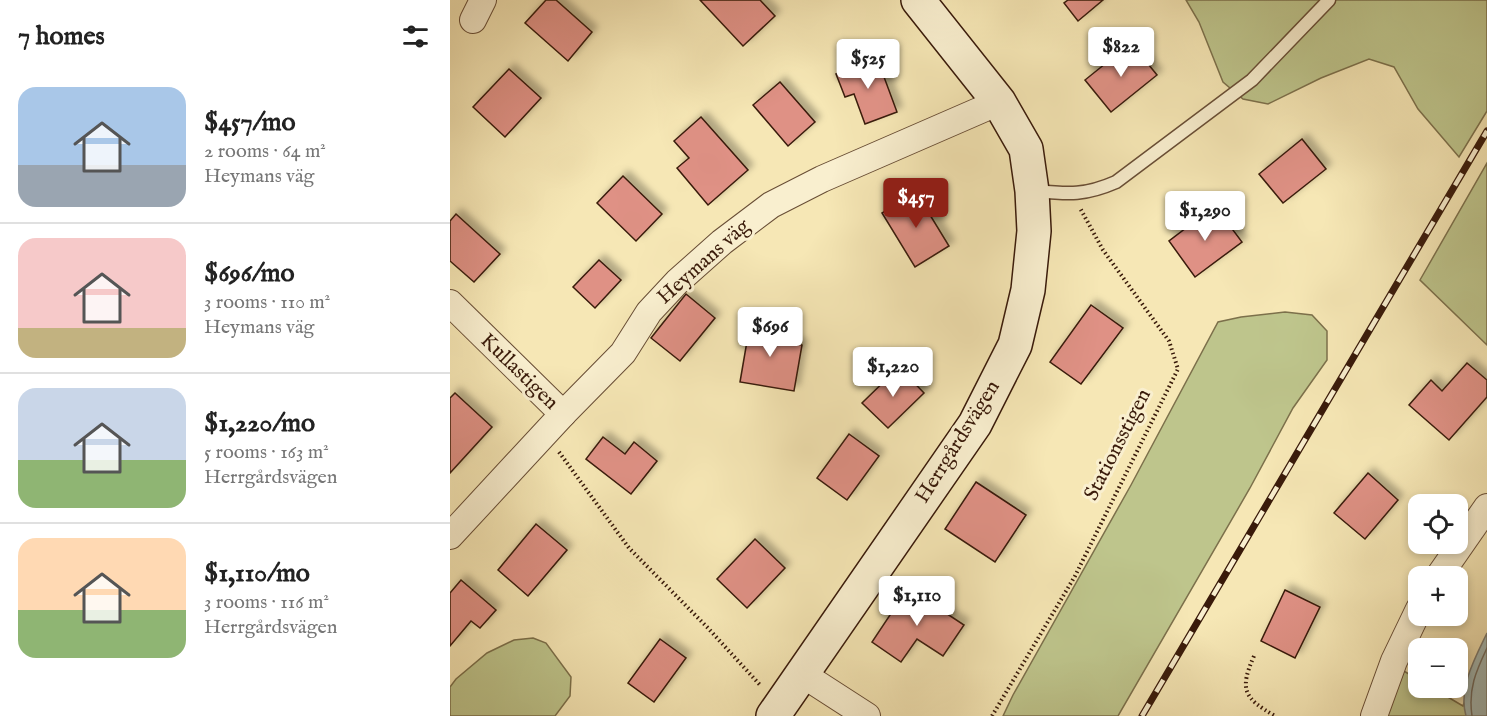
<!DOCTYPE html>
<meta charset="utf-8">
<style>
:root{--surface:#fff;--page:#f6f6f6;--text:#222;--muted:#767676;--line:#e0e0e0;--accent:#8f2418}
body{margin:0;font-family:"IM FELL English",serif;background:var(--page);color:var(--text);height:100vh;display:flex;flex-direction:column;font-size:22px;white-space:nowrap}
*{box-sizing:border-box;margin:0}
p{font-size:20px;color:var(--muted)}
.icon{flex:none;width:33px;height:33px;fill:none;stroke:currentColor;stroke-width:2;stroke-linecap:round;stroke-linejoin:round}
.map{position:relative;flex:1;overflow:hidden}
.side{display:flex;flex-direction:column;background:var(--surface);width:450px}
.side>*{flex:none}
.buttons{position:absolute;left:958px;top:494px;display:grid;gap:12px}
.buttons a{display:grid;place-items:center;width:60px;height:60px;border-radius:12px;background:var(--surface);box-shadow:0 3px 9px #0003;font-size:30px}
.price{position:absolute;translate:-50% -51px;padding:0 14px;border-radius:6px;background:#fff;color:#222;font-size:20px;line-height:39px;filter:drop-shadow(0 2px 3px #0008)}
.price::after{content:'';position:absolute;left:50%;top:36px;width:18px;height:14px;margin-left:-9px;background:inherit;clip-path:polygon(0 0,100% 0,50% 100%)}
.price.current{background:var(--accent);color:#fff}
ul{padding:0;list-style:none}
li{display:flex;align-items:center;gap:18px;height:150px;padding:0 18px}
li+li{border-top:2px solid var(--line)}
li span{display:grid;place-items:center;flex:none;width:168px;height:120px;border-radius:18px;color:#555}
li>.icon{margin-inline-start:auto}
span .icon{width:72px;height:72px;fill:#fffc;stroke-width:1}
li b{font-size:26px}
h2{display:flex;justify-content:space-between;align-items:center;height:72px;padding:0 18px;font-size:26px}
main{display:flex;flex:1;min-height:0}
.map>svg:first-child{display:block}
.green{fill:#bec58c;stroke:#7c704b;stroke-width:1.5}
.water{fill:#a3bcba;stroke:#797b74;stroke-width:1.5}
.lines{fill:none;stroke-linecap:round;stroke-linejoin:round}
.shore{stroke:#6e6b62;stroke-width:1.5}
.building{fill:#df9185;stroke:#391a0a;stroke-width:1.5;filter:url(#shadow)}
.lane-casing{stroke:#684d35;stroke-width:15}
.street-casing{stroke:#684d35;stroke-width:28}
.secondary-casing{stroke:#391a0a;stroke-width:36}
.path{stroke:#391a0a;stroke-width:4;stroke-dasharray:1.5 3;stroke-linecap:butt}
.lane{stroke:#f9efcf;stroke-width:12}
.street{stroke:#f9efcf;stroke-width:26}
.secondary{stroke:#f9efcf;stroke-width:33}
.rail-casing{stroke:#391a0a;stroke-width:7}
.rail{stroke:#f9efcf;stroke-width:4.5;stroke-dasharray:14;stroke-linecap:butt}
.labels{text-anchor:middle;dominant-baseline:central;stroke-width:6;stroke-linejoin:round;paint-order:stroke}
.street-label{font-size:21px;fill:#391a0a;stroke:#f9efcf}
</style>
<main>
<section class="side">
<h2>7 homes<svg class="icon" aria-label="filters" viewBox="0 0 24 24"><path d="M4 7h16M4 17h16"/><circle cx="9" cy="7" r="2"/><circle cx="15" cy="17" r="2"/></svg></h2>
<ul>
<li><span style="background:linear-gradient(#a9c7e8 65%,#9aa5b1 0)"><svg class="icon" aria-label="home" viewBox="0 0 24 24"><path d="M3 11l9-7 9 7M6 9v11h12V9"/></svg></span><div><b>$457/mo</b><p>2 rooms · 64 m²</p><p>Heymans väg</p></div></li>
<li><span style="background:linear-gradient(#f6c9c9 75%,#c2b280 0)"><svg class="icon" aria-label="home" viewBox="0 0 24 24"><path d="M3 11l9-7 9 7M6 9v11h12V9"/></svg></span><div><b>$696/mo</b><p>3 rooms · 110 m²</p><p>Heymans väg</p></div></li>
<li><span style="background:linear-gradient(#c9d6e8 60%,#8fb573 0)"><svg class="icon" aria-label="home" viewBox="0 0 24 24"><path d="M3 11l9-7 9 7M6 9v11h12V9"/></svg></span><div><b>$1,220/mo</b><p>5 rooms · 163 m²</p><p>Herrgårdsvägen</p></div></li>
<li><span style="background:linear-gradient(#ffd9b3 60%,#8fb573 0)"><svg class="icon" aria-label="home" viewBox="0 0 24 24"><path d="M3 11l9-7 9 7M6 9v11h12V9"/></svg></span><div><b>$1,110/mo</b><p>3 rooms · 116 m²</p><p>Herrgårdsvägen</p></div></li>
</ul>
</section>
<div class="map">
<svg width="1037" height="716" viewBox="0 0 1037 716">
<defs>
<filter id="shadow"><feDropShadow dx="5.5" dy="-5.5" stdDeviation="3" flood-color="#0004"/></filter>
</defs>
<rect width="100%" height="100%" fill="#f6e7b5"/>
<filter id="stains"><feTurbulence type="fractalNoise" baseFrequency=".00333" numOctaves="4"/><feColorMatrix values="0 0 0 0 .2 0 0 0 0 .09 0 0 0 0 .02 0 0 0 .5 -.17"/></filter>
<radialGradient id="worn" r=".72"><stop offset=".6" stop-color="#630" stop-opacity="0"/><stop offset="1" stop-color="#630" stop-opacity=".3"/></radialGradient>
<g class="green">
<polygon points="736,0 1037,0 1037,111 1009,157 968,109 944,67 919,59 871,78 818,104 793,99 773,82 749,22"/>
<polygon points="1037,163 1037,345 970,280"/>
<polygon points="835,312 862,315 877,331 877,360 843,408 800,488 668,716 553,716 563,695 681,485 768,322 791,317"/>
<polygon points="83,638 96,643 121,677 120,696 105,716 0,716 0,687 6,679 37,653 64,640"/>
<polygon points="947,667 969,680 969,687 981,687 1013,706 1023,674 1037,716 932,716"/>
</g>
<path class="water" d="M1037 633V716H1016C1008 688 1025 658 1037 633Z"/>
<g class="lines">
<path class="shore" d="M1022 716C1018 689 1026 671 1037 648"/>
</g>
<g class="building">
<polygon points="96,0 106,0 142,32 118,61 75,23"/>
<polygon points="250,0 310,0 325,16 293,46"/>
<polygon points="618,0 653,0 628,21 614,3"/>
<polygon points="681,43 707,75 661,112 635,80"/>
<polygon points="427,58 447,112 415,124 404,94 395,97 386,74"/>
<polygon points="59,69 91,98 55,137 23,107"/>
<polygon points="330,82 365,122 338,146 303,105"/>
<polygon points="251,117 298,170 258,205 227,168 239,158 224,141"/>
<polygon points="852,139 876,169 833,203 809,174"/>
<polygon points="173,176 212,214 186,241 147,203"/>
<polygon points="466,192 499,246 465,267 432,213"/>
<polygon points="765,206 792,242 745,277 719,241"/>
<polygon points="6,214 50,254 24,282 0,261 0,221"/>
<polygon points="149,260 171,280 145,308 123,287"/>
<polygon points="236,294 265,318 230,361 201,338"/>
<polygon points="641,305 673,328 631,384 600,362"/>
<polygon points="301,318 327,323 324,340 352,345 344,391 290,382"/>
<polygon points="1017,363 1037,380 1037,397 999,440 959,405 981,380 992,391"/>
<polygon points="449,367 474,393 438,428 412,403"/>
<polygon points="5,393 42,427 0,473 0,398"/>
<polygon points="399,434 429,456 397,500 367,478"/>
<polygon points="153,437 175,454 184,442 207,461 181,494 136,459"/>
<polygon points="918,473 948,500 915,539 884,513"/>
<polygon points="526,482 576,515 545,562 495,529"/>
<polygon points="86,524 117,550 78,596 48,570"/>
<polygon points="305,539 335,568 297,608 267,579"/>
<polygon points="11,580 46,610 30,628 21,621 0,646 0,593"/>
<polygon points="458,588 514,625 493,656 467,639 451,662 422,642"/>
<polygon points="835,590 870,607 845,658 811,641"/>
<polygon points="210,639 236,658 204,702 178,683"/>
</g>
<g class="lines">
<defs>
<path id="lane" d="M584 191C618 194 634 196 666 182L802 80 879 0"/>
<g id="street">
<polyline points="23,20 33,0"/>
<polyline points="0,303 113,414"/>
<polyline points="0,536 113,414 173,353 199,312 227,282 272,242 321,205 372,179 549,102"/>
<polyline points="989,576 1037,507"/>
<polyline points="352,674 417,716"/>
<polyline points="924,716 944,661 969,609"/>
</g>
<polyline id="secondary" points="323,716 525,424 565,345 578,290 584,231 582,191 576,149 549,102 468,0"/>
</defs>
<use href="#lane" class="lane-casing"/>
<use href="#street" class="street-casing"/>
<use href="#secondary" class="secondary-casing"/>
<g class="path">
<polyline points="109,452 179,548 257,627 311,686"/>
<path d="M804 656C789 690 794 698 825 716"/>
<polyline points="542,716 625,576 728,369 719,341 653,250 630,208"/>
</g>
<use href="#lane" class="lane"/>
<use href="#street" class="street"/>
<use href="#secondary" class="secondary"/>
<defs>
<polyline id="rail" points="692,716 1037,131"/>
</defs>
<use href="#rail" class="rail-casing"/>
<use href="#rail" class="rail"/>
</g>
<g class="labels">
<g class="street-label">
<text transform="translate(254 262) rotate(-42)">Heymans väg</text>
<text transform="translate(69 372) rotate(44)">Kullastigen</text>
<text transform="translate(508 442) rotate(-58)">Herrgårdsvägen</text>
<text transform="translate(668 445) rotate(-63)">Stationsstigen</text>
</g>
</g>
<rect width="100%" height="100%" filter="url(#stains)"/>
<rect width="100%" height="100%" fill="url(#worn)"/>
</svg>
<div class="buttons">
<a><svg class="icon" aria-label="locate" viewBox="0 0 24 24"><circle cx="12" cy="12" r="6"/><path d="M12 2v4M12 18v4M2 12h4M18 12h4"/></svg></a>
<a>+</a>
<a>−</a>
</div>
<b class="price" style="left:671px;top:78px">$822</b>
<b class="price" style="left:418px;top:90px">$525</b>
<b class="price current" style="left:466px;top:229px">$457</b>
<b class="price" style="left:755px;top:242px">$1,290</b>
<b class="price" style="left:320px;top:358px">$696</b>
<b class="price" style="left:443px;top:398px">$1,220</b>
<b class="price" style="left:467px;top:627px">$1,110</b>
</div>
</main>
